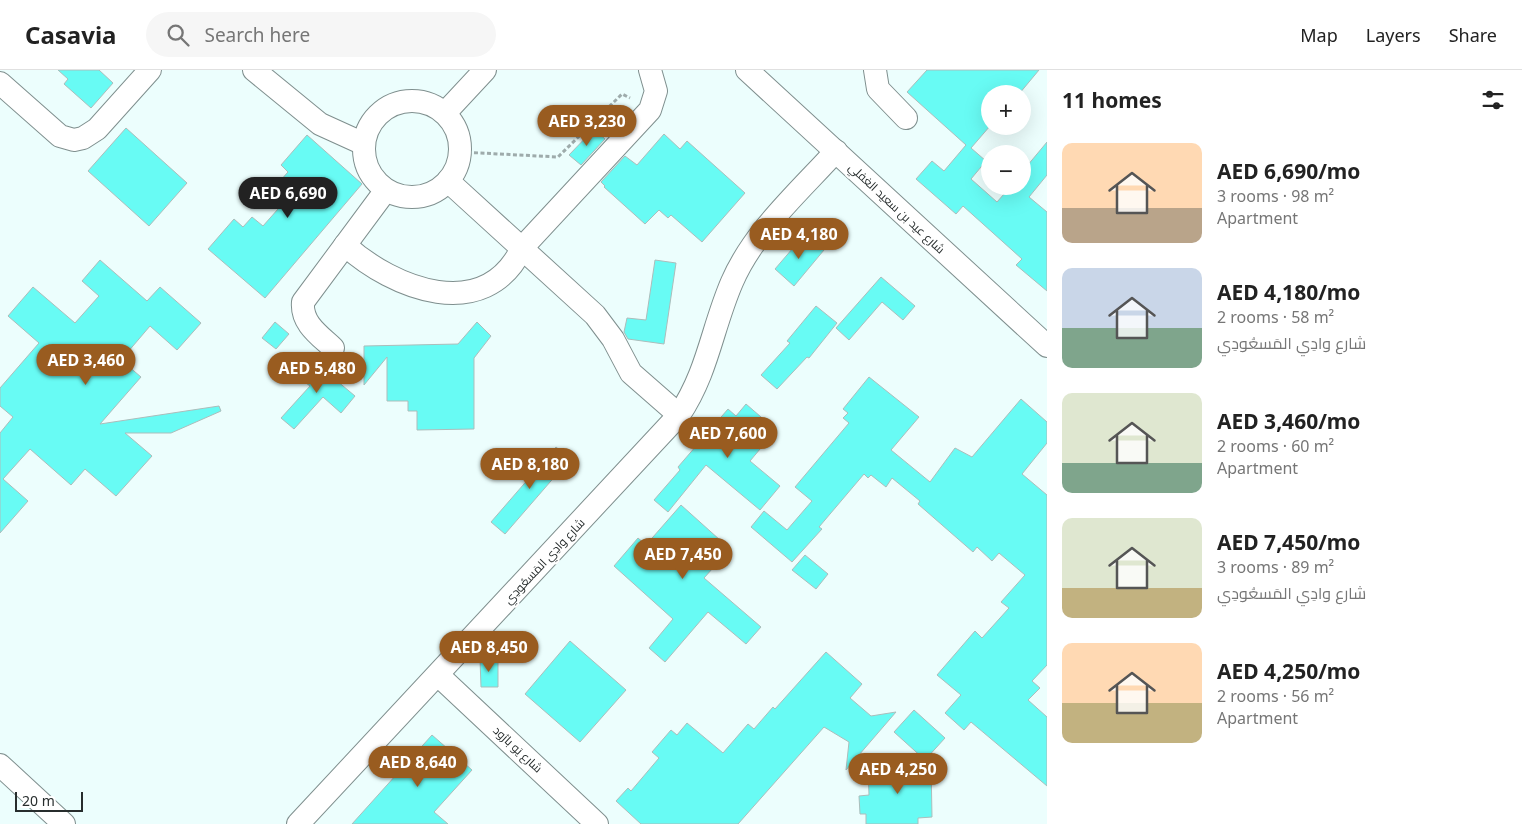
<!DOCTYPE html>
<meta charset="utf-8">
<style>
:root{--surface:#fff;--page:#f6f6f6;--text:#222;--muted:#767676;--line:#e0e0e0;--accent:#995c20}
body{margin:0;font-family:"Noto Sans",Cairo,sans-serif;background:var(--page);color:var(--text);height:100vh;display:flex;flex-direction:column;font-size:19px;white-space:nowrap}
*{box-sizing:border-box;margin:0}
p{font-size:16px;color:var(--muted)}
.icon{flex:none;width:28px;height:28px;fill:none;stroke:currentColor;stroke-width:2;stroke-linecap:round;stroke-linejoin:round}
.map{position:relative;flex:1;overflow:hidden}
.drawer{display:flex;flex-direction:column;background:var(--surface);width:475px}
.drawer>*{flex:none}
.controls{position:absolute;left:981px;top:15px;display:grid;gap:10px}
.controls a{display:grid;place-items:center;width:50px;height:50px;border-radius:50%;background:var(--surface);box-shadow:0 5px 20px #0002;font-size:25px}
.scale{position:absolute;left:15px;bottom:12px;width:68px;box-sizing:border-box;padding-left:5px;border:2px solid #272d2d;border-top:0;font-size:14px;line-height:18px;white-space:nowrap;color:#272d2d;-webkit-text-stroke:4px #fff;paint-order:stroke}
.price{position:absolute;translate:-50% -42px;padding:0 11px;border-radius:18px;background:var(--accent);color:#fff;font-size:16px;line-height:32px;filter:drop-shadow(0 1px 2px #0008)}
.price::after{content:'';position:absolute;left:50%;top:30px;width:15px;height:11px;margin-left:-8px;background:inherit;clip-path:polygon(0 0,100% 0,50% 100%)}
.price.on{background:#222;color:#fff}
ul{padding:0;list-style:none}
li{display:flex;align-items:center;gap:15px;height:125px;padding:0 15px}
li span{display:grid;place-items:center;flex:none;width:140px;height:100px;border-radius:10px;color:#555}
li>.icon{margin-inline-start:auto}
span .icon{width:60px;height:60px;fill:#fffc;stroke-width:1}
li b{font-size:21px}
h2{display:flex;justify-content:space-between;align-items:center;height:60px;padding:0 15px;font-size:21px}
header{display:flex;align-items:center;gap:30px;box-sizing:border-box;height:70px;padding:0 25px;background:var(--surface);border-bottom:1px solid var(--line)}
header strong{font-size:24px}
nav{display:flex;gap:28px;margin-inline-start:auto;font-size:18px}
.search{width:350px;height:45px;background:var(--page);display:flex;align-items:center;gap:12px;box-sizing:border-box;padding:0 18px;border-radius:28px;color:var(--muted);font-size:19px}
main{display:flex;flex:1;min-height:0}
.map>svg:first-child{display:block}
.building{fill:#68fbf4;stroke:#acbdbb}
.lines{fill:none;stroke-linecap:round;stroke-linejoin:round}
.street-casing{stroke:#7f8f8e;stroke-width:24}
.path{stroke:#9eabab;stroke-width:3;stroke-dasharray:4 2.5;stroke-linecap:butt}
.street{stroke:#fff;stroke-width:22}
.labels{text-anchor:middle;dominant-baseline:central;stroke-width:4;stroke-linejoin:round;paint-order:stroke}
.street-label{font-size:12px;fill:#272d2d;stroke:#fff}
</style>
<header>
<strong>Casavia</strong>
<div class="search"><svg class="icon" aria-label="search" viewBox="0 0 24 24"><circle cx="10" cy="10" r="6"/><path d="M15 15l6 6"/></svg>Search here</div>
<nav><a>Map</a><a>Layers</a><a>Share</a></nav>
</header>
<main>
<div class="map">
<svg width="1047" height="754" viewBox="0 0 1047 754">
<rect width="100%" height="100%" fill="#ecfefd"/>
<g class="building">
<polygon points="58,0 99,0 113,13 91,38 64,14 68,9"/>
<polygon points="927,0 1039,0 1019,24 990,24 990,56 971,78 986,91 971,109 997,132 1011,116 1022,116 1022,102 1047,72 1047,105 1029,127 1047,142 1047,221 1016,195 1022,189 963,136 956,144 916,109 932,91 944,101 966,75 907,22"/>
<polygon points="126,58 187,113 149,156 88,101"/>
<polygon points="594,59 605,69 581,95 569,85"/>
<polygon points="664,64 680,79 687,71 745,123 702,172 671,145 668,148 659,140 645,154 604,117 605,116 601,112 625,86 637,95"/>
<polygon points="307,65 362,114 265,228 208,179 234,149 243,157 252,147 263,156 293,122 280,111 288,102 281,95"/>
<polygon points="805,164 824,180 794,216 775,199"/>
<polygon points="100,190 147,231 160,217 201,253 177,280 150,256 121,290 141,307 100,354 219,336 221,341 171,363 125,363 152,386 116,426 85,399 71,415 30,379 3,409 28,431 0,463 0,363 13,347 0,336 0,318 39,273 8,246 33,217 75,253 99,226 82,211"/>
<polygon points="655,190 676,193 664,274 628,269 624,262 627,248 646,250"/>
<polygon points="881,207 915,236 903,250 882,232 849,270 836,258"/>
<polygon points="816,236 837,253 809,288 807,287 777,319 761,305 790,273 787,271"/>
<polygon points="275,252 289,264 276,279 262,268"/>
<polygon points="477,252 491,266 474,288 474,359 417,360 417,341 408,341 408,331 387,331 387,287 364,315 364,276 458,274"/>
<polygon points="312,290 355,326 341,343 323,327 294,359 281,348 310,316 298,307"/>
<polygon points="869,307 919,347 891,380 930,412 955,378 972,387 1021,329 1047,352 1047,373 1022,404 1047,425 1047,595 1032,611 1040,618 1028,630 1047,647 1047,716 971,652 964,660 945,643 961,625 937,605 975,561 982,568 1009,538 1001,532 1025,505 999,483 992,491 977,477 973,482 918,434 920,431 892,408 886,417 871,405 868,408 864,404 819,457 822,459 792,492 751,457 764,441 787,460 812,431 795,417 849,353 843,348 848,343 843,339"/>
<polygon points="746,334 776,360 750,391 780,416 760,440 706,395 668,442 654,430 680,400 678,397 728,339 736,346"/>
<polygon points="556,377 570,389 505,464 491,452"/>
<polygon points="681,435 730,479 704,508 761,557 746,574 708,542 665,592 649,578 673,549 614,496 638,468 646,475"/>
<polygon points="805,485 828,504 816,519 792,500"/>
<polygon points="570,571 626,620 580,672 525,624"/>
<polygon points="826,582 862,614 850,628 871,646 896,642 846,700 849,672 824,657 738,754 641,754 616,731 628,718 631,721 659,688 652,682 671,660 677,665 687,653 723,683 748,654 754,659 773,637 775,639"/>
<polygon points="498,588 498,617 481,617 480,589"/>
<polygon points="914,640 945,668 925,690 894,662"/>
<polygon points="432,665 472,700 434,742 448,754 352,754"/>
<polygon points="931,694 932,747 918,748 918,754 866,754 866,744 860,744 859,726 869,725 868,696"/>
</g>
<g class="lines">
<defs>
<g id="street">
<polyline points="254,0 320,54 364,74"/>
<polyline points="747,0 1047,276"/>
<polyline points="875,0 878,19 906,48"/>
<polyline points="0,13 60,66 74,70 83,68 97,59 150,0"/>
<circle cx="412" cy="79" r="48"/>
<polyline points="445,43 485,0"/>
<polyline points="448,111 595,245 613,269 631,303 679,345"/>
<path d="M345 175C393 219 485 255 522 178L650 40 656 21 650 0"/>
<path d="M333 278C319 265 301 253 303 232L386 120"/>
<polyline points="438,605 597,754"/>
<polyline points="0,695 64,754"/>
<path d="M298 754 679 345C708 302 712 258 732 212 754 161 800 121 836 81"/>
</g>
</defs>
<use href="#street" class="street-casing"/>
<polyline class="path" points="461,82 558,87 622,24 630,28"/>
<use href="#street" class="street"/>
</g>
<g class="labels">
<g class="street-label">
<text transform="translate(897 138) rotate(43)">شارع عيد بن سعيد الغفلي</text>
<text transform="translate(544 491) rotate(-47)">شارع وادِي المَسعُودِي</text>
<text transform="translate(518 679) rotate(43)">شارع يَو بارُود</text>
</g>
</g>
</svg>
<div class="controls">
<a>+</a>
<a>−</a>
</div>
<div class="scale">20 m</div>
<b class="price" style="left:587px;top:77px">AED 3,230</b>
<b class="price on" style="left:288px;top:149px">AED 6,690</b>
<b class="price" style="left:799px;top:190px">AED 4,180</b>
<b class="price" style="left:86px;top:316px">AED 3,460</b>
<b class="price" style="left:317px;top:324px">AED 5,480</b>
<b class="price" style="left:728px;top:389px">AED 7,600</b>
<b class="price" style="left:530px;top:420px">AED 8,180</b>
<b class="price" style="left:683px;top:510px">AED 7,450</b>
<b class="price" style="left:489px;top:603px">AED 8,450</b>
<b class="price" style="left:418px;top:718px">AED 8,640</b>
<b class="price" style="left:898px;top:725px">AED 4,250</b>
</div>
<section class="drawer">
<h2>11 homes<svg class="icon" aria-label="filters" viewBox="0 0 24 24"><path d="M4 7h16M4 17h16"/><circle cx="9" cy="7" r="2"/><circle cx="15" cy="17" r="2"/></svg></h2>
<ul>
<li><span style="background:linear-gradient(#ffd9b3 65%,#b9a48a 0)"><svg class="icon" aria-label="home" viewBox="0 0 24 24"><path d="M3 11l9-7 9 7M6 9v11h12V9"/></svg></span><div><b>AED 6,690/mo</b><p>3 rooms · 98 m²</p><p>Apartment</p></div></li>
<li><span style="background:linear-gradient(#c9d6e8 60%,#7fa58c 0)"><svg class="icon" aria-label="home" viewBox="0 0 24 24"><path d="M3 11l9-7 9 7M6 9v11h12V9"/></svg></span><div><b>AED 4,180/mo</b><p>2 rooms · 58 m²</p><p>شارع وادِي المَسعُودِي</p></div></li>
<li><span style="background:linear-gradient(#dfe7d0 70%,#7fa58c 0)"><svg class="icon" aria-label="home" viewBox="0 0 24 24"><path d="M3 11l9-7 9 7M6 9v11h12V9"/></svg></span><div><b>AED 3,460/mo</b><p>2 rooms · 60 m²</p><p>Apartment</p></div></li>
<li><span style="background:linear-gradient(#dfe7d0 70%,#c2b280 0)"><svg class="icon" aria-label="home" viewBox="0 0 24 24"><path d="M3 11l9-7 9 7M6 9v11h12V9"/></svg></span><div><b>AED 7,450/mo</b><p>3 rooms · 89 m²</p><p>شارع وادِي المَسعُودِي</p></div></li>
<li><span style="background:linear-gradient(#ffd9b3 60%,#c2b280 0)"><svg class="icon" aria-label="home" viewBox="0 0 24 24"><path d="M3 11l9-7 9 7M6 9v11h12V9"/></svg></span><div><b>AED 4,250/mo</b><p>2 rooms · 56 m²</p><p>Apartment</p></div></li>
</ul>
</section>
</main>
